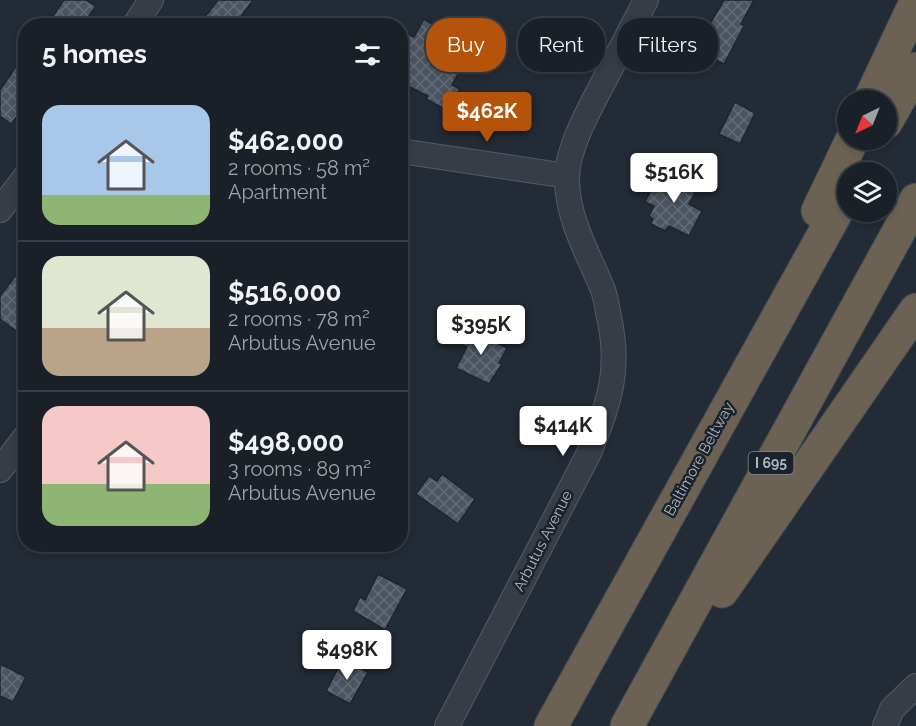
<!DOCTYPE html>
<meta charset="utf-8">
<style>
:root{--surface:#1a2028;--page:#232830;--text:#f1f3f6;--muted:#9fa3a8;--line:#383e45;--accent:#b45309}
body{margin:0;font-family:Raleway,sans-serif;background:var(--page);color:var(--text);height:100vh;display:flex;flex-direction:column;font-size:22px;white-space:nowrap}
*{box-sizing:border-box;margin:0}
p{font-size:20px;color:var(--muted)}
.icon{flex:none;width:33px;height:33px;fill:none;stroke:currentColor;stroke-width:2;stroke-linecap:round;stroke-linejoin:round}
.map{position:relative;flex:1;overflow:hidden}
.details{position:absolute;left:18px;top:18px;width:390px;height:534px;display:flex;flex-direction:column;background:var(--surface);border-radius:24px;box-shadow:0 3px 9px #0003,0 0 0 2px var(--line)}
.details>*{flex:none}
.hud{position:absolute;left:426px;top:18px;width:399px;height:54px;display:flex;gap:12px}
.needle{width:39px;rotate:223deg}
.buttons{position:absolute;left:837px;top:90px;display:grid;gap:12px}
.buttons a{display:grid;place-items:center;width:60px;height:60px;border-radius:50%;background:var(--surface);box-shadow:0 3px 9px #0003,0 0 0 2px var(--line);font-size:30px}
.price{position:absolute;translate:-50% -51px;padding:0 14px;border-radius:6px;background:#fff;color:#222;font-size:20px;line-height:39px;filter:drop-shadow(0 2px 3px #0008)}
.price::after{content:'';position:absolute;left:50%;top:36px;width:18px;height:14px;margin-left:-9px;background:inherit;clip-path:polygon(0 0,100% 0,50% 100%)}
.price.active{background:var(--accent);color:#fff}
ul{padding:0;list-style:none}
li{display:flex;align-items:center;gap:18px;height:150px;padding:0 24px}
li+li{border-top:2px solid var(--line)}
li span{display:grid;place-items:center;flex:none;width:168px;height:120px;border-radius:18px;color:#555}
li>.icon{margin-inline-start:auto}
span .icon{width:72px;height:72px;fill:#fffc;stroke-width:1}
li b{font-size:26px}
h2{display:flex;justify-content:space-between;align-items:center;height:72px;padding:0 24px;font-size:26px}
.pill{padding:0 21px;border-radius:24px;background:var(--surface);box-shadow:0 3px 9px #0003,0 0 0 2px var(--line);font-size:21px;line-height:54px}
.pill.active{background:var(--accent);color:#fff}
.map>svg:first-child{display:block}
.building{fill:url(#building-cross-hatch);stroke:#1d242d;stroke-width:1.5}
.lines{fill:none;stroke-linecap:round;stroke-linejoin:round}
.minor-casing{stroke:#545b65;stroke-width:26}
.motorway-casing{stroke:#414851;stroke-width:35}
.minor{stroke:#363d47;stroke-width:24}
.motorway{stroke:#6c6254;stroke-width:33}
.labels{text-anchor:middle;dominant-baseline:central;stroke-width:5;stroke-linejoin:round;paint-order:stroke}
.shield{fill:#1b222b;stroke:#848b95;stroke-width:1.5}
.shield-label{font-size:14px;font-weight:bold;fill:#b1b8c3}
.street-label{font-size:15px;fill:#b1b8c3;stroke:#1b222b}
</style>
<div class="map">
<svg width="916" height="726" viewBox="0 0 916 726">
<defs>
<pattern id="building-cross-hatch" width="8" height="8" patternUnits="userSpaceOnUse" patternTransform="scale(1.5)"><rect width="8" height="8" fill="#4b5562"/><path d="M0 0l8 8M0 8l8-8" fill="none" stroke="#636b77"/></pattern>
</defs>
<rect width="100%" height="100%" fill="#232b36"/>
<g class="building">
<polygon points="64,0 86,0 96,6 82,26 46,26"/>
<polygon points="218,0 253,0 234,26 198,26"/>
<polygon points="724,0 754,0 741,24 744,26 724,64 695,49"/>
<polygon points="424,19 472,49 452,85 460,89 448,111 426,99 428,96 400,82 400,30 414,37"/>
<polygon points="26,52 26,105 11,124 0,116 0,90"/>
<polygon points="735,102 755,113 740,144 719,134"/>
<polygon points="672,170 695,182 692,188 696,190 689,204 702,211 689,236 669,226 665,231 651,224 653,219 649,216 654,206 645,202 658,176 667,180"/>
<polygon points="26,262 26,318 16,331 0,319 0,296"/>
<polygon points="470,328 500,342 499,344 507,348 499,363 502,364 489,384 456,368 467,347 462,345"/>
<polygon points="442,474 475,499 458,524 416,494 429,476 437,481"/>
<polygon points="378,574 407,589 385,630 353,611 360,597 365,600"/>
<polygon points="343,659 368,672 350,704 326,691"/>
<polygon points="0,664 26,677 13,702 0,696"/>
</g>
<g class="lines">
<defs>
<g id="minor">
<polyline points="134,26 151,0"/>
<polyline points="400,151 567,176"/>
<polyline points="0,210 26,176"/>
<polyline points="0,470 26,436"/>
<path d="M447 726 589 453C609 403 621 371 609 317 607 308 606 298 603 290 588 253 567 219 567 178 567 148 590 108 604 81 618 54 632 27 646 0"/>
<polyline points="885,726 892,709 916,686"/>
</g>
<g id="motorway">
<polyline points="870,100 916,2"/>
<polyline points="886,122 916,69"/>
<polyline points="818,211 852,140"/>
<polyline points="722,591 916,310"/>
<polyline points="551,726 848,191"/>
<polyline points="627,726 916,200"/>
</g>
</defs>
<use href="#minor" class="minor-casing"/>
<use href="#motorway" class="motorway-casing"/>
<use href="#minor" class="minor"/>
<use href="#motorway" class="motorway"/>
</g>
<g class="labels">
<rect class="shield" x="748.5" y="452" width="45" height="22" rx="4.5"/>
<g class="shield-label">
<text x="771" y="463">I 695</text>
</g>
<g class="street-label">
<text transform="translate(699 459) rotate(-61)">Baltimore Beltway</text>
<text transform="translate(543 541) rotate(-63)">Arbutus Avenue</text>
</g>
</g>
</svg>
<div class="buttons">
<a><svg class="needle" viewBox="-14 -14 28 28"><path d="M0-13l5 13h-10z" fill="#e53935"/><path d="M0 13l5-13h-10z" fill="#9fa3a8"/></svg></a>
<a><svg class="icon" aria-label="layers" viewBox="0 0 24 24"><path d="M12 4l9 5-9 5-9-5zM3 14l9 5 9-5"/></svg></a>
</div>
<b class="price active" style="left:487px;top:143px">$462K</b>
<b class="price" style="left:674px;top:204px">$516K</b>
<b class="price" style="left:481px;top:356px">$395K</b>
<b class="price" style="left:563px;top:457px">$414K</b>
<b class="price" style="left:347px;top:681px">$498K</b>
<div class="hud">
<a class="pill active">Buy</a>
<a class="pill">Rent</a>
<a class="pill">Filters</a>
</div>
<section class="details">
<h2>5 homes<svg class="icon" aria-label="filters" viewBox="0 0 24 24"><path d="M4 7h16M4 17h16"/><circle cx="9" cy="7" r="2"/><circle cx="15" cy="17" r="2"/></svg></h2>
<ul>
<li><span style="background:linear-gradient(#a9c7e8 75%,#8fb573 0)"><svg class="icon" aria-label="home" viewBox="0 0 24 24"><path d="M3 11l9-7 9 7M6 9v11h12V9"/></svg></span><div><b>$462,000</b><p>2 rooms · 58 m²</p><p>Apartment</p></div></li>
<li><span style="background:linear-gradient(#dfe7d0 60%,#b9a48a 0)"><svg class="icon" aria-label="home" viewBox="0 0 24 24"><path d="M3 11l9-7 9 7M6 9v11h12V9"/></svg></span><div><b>$516,000</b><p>2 rooms · 78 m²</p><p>Arbutus Avenue</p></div></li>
<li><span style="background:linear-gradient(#f6c9c9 65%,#8fb573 0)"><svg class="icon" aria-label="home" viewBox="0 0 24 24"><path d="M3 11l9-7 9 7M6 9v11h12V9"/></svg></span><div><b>$498,000</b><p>3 rooms · 89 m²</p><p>Arbutus Avenue</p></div></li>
</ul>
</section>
</div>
